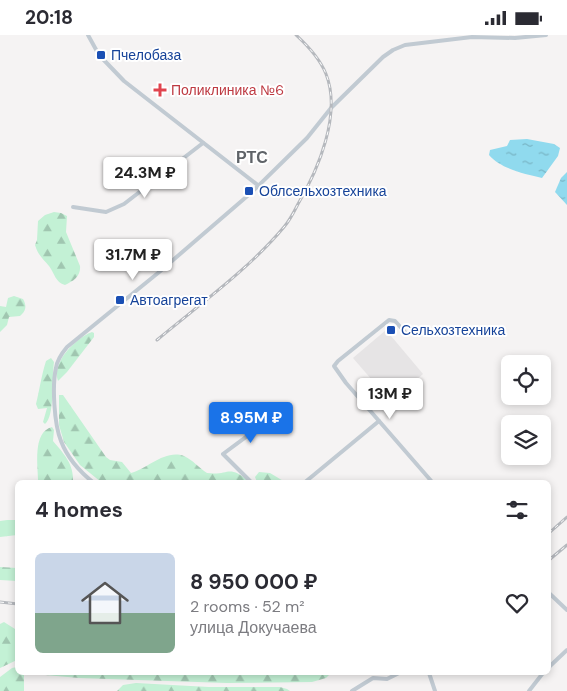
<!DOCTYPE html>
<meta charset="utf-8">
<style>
:root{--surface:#fff;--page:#f2f2f3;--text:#2b2b33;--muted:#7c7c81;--accent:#1a73e8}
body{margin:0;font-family:"DM Sans",sans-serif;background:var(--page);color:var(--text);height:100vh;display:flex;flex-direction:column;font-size:19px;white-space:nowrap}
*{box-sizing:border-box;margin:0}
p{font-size:16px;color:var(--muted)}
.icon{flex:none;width:28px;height:28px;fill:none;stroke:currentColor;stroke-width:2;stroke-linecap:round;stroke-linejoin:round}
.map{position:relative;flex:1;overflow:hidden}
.side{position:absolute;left:15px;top:445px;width:536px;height:195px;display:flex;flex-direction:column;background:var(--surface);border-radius:8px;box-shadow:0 2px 8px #0003}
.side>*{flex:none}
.fabs{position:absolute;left:501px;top:320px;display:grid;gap:10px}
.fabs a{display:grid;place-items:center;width:50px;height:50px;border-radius:8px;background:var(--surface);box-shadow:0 2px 8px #0003;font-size:25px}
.price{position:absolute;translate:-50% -42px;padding:0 11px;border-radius:5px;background:#fff;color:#222;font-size:16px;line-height:32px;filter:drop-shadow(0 1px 2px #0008)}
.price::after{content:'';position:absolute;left:50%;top:30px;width:15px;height:11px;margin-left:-8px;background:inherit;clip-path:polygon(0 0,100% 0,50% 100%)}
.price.current{background:var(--accent);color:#fff}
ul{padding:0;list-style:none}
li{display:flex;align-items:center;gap:15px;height:125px;padding:0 20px}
li span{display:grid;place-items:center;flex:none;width:140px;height:100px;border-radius:8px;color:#555}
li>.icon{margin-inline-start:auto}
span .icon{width:60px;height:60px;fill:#fffc;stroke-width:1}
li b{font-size:21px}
h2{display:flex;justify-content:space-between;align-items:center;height:60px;padding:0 20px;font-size:21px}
.status{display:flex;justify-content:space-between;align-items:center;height:35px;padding:0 25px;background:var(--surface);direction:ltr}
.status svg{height:14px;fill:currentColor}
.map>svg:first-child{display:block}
.education{fill:#e6e4e5}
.forest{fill:url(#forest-firs)}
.water{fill:url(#water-ripples)}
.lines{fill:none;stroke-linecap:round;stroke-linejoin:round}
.minor{stroke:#c1cad2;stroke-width:4}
.rail-casing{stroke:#b5b8bd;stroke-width:3}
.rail{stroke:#fff;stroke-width:1;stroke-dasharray:4;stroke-linecap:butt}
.transit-dot{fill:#1a4fb4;stroke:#fff;stroke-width:2}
.health-dot{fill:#e0444e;stroke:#fff;stroke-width:2}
.labels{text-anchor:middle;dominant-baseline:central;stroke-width:4;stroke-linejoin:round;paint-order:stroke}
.transit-label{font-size:14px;fill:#164399;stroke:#fff;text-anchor:start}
.health-label{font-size:14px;fill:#be3a42;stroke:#fff;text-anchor:start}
.quarter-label{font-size:16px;font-weight:bold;fill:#5f6368;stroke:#fff}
</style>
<div class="status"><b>20:18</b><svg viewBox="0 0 49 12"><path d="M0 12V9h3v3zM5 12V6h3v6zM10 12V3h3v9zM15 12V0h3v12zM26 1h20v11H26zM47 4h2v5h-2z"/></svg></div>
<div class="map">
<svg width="567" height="656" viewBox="0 0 567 656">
<defs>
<pattern id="forest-firs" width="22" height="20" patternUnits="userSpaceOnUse" patternTransform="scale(1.25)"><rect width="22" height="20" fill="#c3f1d5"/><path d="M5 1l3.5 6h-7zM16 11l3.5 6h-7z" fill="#a0c6b0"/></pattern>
<pattern id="water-ripples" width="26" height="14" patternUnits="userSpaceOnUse" patternTransform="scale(1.25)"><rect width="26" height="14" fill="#90daee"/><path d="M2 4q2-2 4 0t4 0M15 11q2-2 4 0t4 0" fill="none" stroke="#78b4c4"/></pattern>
</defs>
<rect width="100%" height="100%" fill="#f5f3f3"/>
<polygon class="education" points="386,295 423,339 391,367 353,323"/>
<g class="forest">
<path d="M54 177 61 178 67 181 66 197 80 231C81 241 74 246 65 250 55 247 55 239 49 231 43 224 38 220 35 210L37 205 38 186 45 180Z"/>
<path d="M14 261 23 264C27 271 26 276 20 281L9 282 7 290 0 297V271L6 272 8 263Z"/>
<path d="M92 297 94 298V302L67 337 58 346C51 327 76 303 92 297Z"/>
<path d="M51 323 54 327C52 340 55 382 45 389L43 387 47 373 38 374 36 369C40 353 41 342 46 326Z"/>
<path d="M59 360H63L106 422 110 425 122 427 131 438C147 434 165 414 184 421 193 425 199 433 207 438 230 441 227 428 250 447H101L80 430 64 407 59 390Z"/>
<path d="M52 392 54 395 53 406C64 419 74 429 73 447H38C38 431 32 397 52 392Z"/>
<polygon points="259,437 270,438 285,447 257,447 255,442"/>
<polygon points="7,485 17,485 17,500 0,502 0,486"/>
<polygon points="0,532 17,533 17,546 0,545"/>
<polygon points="4,587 15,594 17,605 17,625 0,633 0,589"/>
<polygon points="17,632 18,638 24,638 24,656 0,656 0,642 12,633"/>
<polygon points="34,638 331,638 326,643 312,647 227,648 79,643 45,640"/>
<polygon points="136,648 209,652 280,652 287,654 290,656 117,656 123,650"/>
</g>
<g class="water">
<path d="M527 104 554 109 560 113 558 121 542 143C525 139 501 134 489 120L490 115 507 111 510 105Z"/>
<polygon points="567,137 567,170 555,157 561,143"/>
</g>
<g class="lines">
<g class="minor">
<polyline points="88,0 99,20 124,46 259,151"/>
<polyline points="73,172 106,177 124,169 203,108"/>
<polyline points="405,297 395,286 389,285 338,326 334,331 346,348 433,448"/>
<path d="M94 448C80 437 67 422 61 406 54 389 52 350 56 333 57 325 62 318 67 312L158 238 252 157 307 103 331 73 383 22 393 15 405 10 472 2 515 3 546 0"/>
<polyline points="252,448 223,419 269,385"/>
<polyline points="304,448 379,386"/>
<polyline points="549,558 567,575"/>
<polyline points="549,632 567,615"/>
<polyline points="429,638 435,656"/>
<polyline points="352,656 373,643 387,644 399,638"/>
<polyline points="529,656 543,638"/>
</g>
<defs>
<g id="rail">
<path d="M157 305C200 269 248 235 284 192 290 185 294 177 298 169 318 135 342 79 326 39 320 24 308 11 296 0"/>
<polyline points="549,498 567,482"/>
<polyline points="549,525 567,510"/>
<polyline points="0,567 18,569"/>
</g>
</defs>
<use href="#rail" class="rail-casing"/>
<use href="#rail" class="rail"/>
</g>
<g class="transit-dot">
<rect x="96" y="15" width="10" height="10" rx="2.5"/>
<rect x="244" y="151" width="10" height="10" rx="2.5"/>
<rect x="115" y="260" width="10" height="10" rx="2.5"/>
<rect x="386" y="290" width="10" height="10" rx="2.5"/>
</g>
<path class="health-dot" d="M157.5 47.5h5v5h5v5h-5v5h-5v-5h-5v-5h5z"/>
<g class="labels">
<g class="transit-label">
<text x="111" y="20">Пчелобаза</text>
<text x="259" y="156">Облсельхозтехника</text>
<text x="130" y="265">Автоагрегат</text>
<text x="401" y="295">Сельхозтехника</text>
</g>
<g class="health-label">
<text x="171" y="55">Поликлиника №6</text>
</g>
<g class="quarter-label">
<text x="252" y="122">РТС</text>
</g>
</g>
</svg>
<div class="fabs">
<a><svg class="icon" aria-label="locate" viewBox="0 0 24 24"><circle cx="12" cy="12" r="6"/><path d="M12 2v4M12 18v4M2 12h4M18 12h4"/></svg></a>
<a><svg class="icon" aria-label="layers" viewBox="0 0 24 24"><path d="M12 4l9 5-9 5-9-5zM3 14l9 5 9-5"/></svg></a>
</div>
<b class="price" style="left:145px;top:164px">24.3M ₽</b>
<b class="price" style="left:133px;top:246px">31.7M ₽</b>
<b class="price" style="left:390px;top:385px">13M ₽</b>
<b class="price current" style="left:251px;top:409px">8.95M ₽</b>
<section class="side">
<h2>4 homes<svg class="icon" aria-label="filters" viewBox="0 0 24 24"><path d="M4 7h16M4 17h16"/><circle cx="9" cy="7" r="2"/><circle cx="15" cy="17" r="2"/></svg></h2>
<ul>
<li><span style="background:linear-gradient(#c9d6e8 60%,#7fa58c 0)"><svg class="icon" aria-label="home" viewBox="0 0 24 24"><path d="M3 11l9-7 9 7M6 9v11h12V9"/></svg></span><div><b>8 950 000 ₽</b><p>2 rooms · 52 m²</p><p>улица Докучаева</p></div><svg class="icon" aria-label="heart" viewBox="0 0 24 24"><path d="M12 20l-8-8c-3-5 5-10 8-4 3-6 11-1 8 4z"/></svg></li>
</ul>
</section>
</div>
